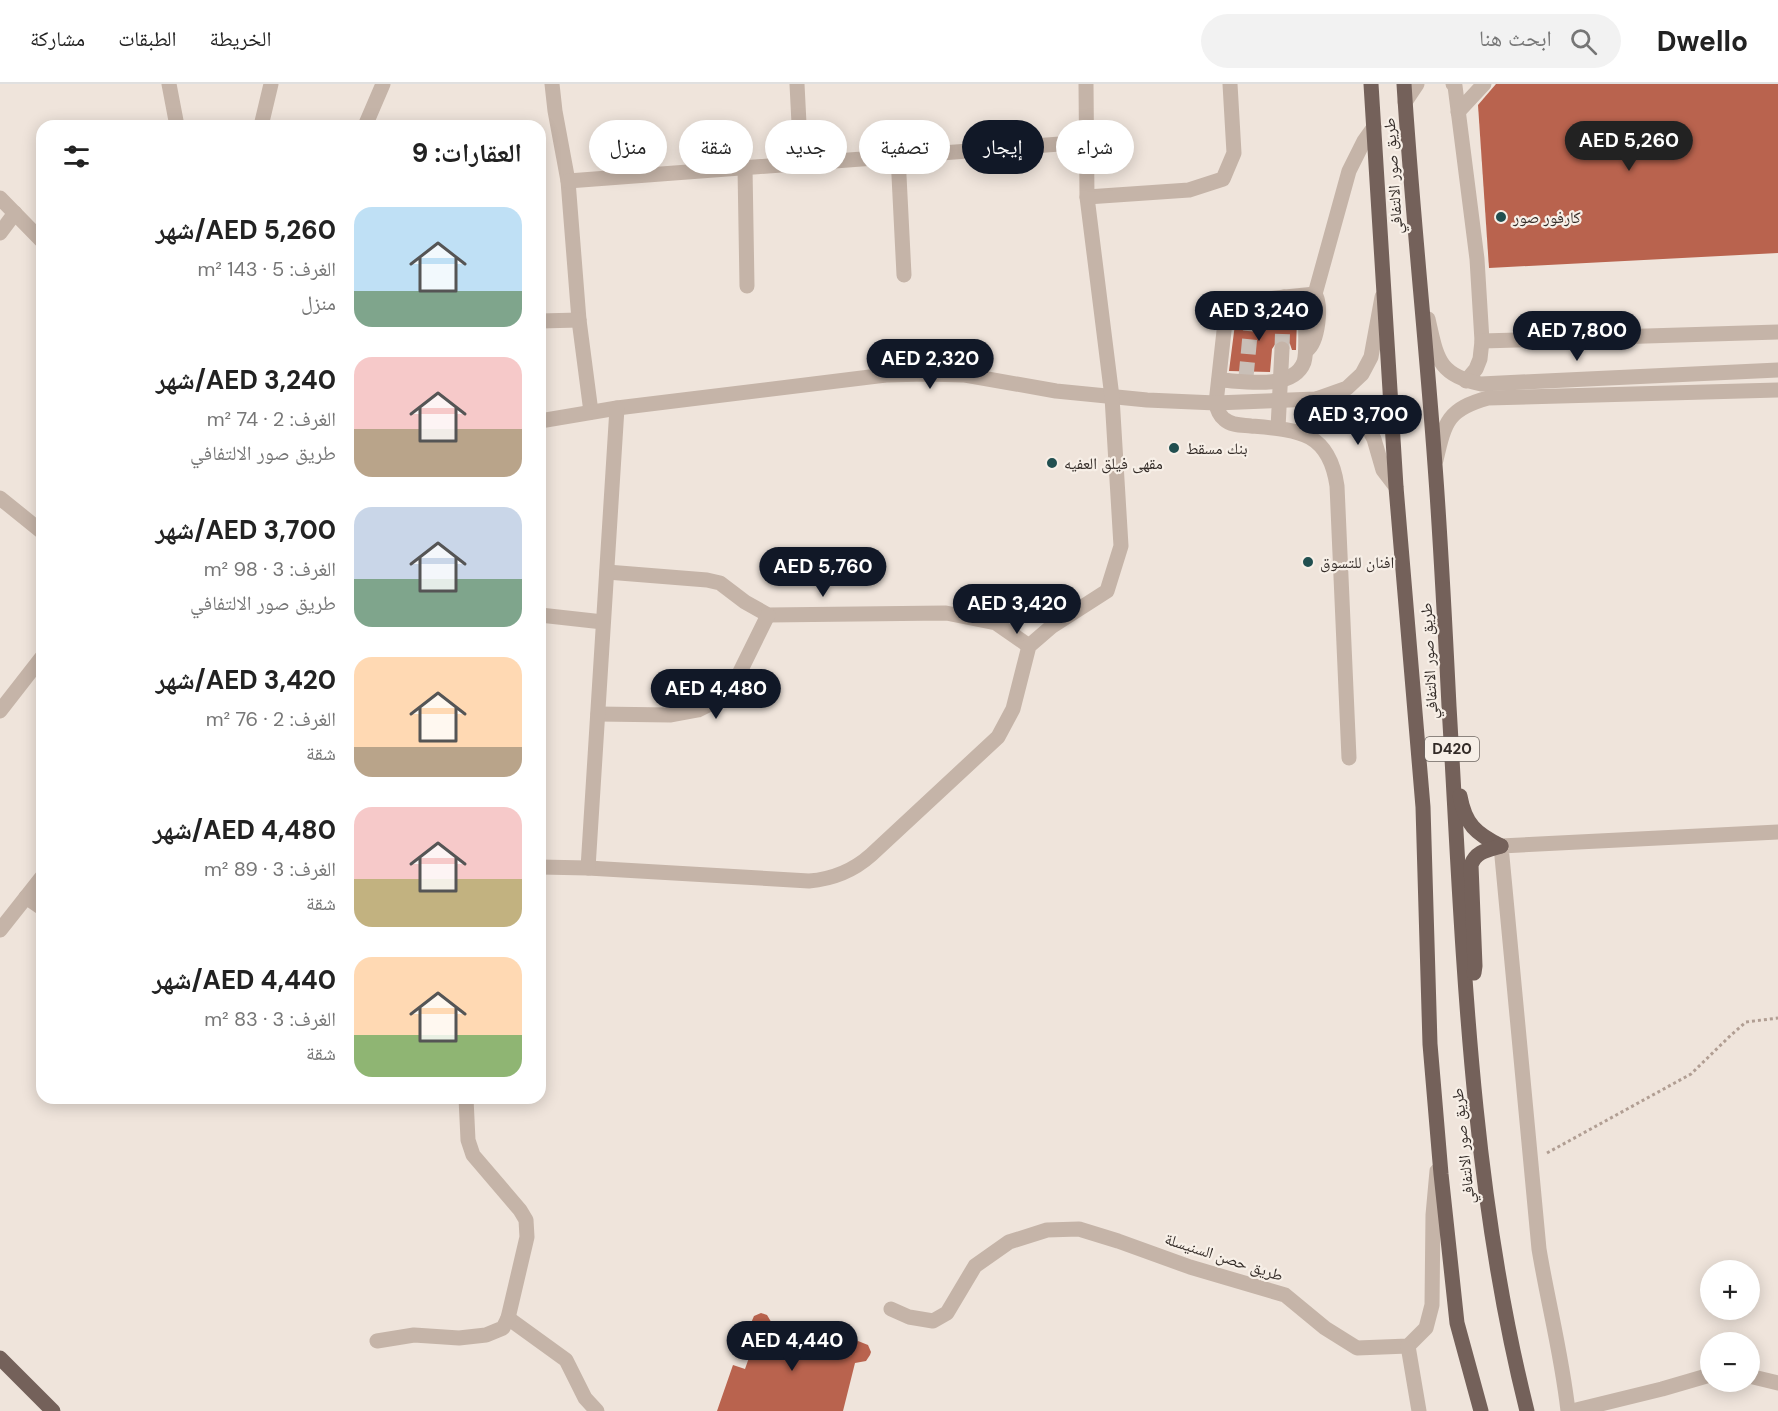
<!DOCTYPE html>
<html lang="ar">
<meta charset="utf-8">
<style>
:root{--surface:#fff;--page:#f2f2f2;--text:#222;--muted:#767676;--line:#e0e0e0;--accent:#111827}
body{margin:0;font-family:"DM Sans","Noto Naskh Arabic",sans-serif;background:var(--page);color:var(--text);direction:rtl;height:100vh;display:flex;flex-direction:column;font-size:22px;white-space:nowrap}
*{box-sizing:border-box;margin:0}
p{font-size:20px;color:var(--muted)}
.icon{flex:none;width:33px;height:33px;fill:none;stroke:currentColor;stroke-width:2;stroke-linecap:round;stroke-linejoin:round}
.map{position:relative;flex:1;overflow:hidden;direction:ltr}
.details{position:absolute;left:36px;top:36px;width:510px;height:984px;display:flex;flex-direction:column;background:var(--surface);border-radius:18px;box-shadow:0 3px 15px #0003;direction:rtl}
.details>*{flex:none}
.guide{position:absolute;left:564px;top:36px;width:570px;height:54px;direction:rtl;display:flex;gap:12px}
.buttons{position:absolute;left:1700px;top:1176px;display:grid;gap:12px}
.buttons a{display:grid;place-items:center;width:60px;height:60px;border-radius:50%;background:var(--surface);box-shadow:0 3px 15px #0003;font-size:30px}
.price{position:absolute;translate:-50% -51px;padding:0 14px;border-radius:21px;background:var(--accent);color:#fff;font-size:20px;line-height:39px;filter:drop-shadow(0 2px 3px #0008)}
.price::after{content:'';position:absolute;left:50%;top:36px;width:18px;height:14px;margin-left:-9px;background:inherit;clip-path:polygon(0 0,100% 0,50% 100%)}
.price.on{background:#222;color:#fff}
ul{padding:0;list-style:none}
li{display:flex;align-items:center;gap:18px;height:150px;padding:0 24px}
li span{display:grid;place-items:center;flex:none;width:168px;height:120px;border-radius:18px;color:#555}
li>.icon{margin-inline-start:auto}
span .icon{width:72px;height:72px;fill:#fffc;stroke-width:1}
li b{font-size:26px}
h2{display:flex;justify-content:space-between;align-items:center;height:72px;padding:0 24px;font-size:26px}
.chip{padding:0 21px;border-radius:27px;background:var(--surface);box-shadow:0 3px 15px #0003;font-size:21px;line-height:54px}
.chip.on{background:var(--accent);color:#fff}
header{display:flex;align-items:center;gap:36px;box-sizing:border-box;height:84px;padding:0 30px;background:var(--surface);border-bottom:2px solid var(--line)}
header strong{font-size:28px}
nav{display:flex;gap:33px;margin-inline-start:auto;font-size:21px}
.search{width:420px;height:54px;background:var(--page);display:flex;align-items:center;gap:15px;box-sizing:border-box;padding:0 21px;border-radius:33px;color:var(--muted);font-size:22px}
.map>svg:first-child{display:block}
.building{fill:#b9634e}
.lines{fill:none;stroke-linecap:round;stroke-linejoin:round}
.minor-tunnel{stroke:#c9bfb7;stroke-width:15;stroke-dasharray:15 8;stroke-linecap:butt}
.path{stroke:#b19e93;stroke-width:3;stroke-dasharray:3 3;stroke-linecap:butt}
.minor{stroke:#c5b4a8;stroke-width:15}
.major{stroke:#74615a;stroke-width:15}
.poi-dot{fill:#214f50;stroke:#f7efe7;stroke-width:2}
.labels{text-anchor:middle;dominant-baseline:central;stroke-width:4.5;stroke-linejoin:round;paint-order:stroke}
.shield{fill:#f7efe7;stroke:#6e6661;stroke-width:1.5}
.shield-label{font-size:15px;font-weight:bold;fill:#332b27}
.street-label{font-size:16px;fill:#332b27;stroke:#f7efe7}
.poi-label{font-size:16px;fill:#332b27;stroke:#f7efe7;text-anchor:start}
</style>
<header>
<strong>Dwello</strong>
<div class="search"><svg class="icon" aria-label="search" viewBox="0 0 24 24"><circle cx="10" cy="10" r="6"/><path d="M15 15l6 6"/></svg>ابحث هنا</div>
<nav><a>الخريطة</a><a>الطبقات</a><a>مشاركة</a></nav>
</header>
<div class="map">
<svg width="1778" height="1327" viewBox="0 0 1778 1327">
<rect width="100%" height="100%" fill="#efe4db"/>
<g class="building">
<polygon points="1496,0 1778,0 1778,169 1489,184 1478,21"/>
<polygon points="1242,229 1273,231 1277,240 1283,242 1291,238 1293,232 1297,232 1296,266 1292,266 1290,260 1287,257 1278,256 1272,265 1270,288 1229,287 1235,240"/>
<polygon points="761,1229 767,1231 773,1241 848,1262 858,1257 868,1261 871,1268 870,1271 866,1277 855,1279 843,1327 717,1327 733,1281 745,1285 757,1251 752,1245 751,1239 754,1232"/>
</g>
<g class="lines">
<g class="minor-tunnel">
<polyline points="1282,265 1283,232"/>
<polyline points="1246,293 1252,230"/>
</g>
<polyline class="path" points="1547,1069 1691,990 1731,951 1746,938 1778,934"/>
<g class="minor">
<polyline points="169,0 177,42"/>
<polyline points="552,0 555,27 568,97 579,236 591,328"/>
<polyline points="797,0 801,79"/>
<polyline points="1453,0 1455,2 1477,175 1482,257 1480,275 1476,285 1466,297"/>
<polyline points="1405,18 1417,0"/>
<polyline points="1458,28 1484,0"/>
<polyline points="261,42 271,0"/>
<polyline points="365,42 383,0"/>
<polyline points="898,72 904,191"/>
<polyline points="745,84 747,202"/>
<polyline points="568,97 1087,58"/>
<polyline points="1087,113 1189,106 1223,95 1234,69 1230,0"/>
<polyline points="0,114 42,157"/>
<polyline points="0,149 15,129"/>
<path d="M1315 210 1245 217C1234 221 1228 227 1225 238L1216 319C1217 325 1219 331 1224 335 1232 342 1242 341 1251 342 1298 346 1329 347 1337 402L1349 674"/>
<polyline points="1283,232 1284,213"/>
<path d="M1428 235C1437 273 1437 291 1481 300L1778 286"/>
<polyline points="540,237 579,236"/>
<polyline points="1482,257 1778,248"/>
<path d="M1307 266C1318 258 1322 222 1315 210"/>
<path d="M1219 296C1243 297 1293 307 1304 278 1307 269 1305 252 1306 241 1307 229 1307 219 1315 210L1349 87 1364 57 1374 43"/>
<polyline points="1316,315 1350,326 1365,338 1374,355 1383,386 1396,403"/>
<polyline points="540,337 617,324 886,291 926,290 965,291 1056,307 1147,316 1216,319 1316,315 1347,304 1362,290 1371,273 1382,213"/>
<polyline points="1278,344 1282,265"/>
<path d="M1436 376C1445 337 1448 325 1488 314L1778 306"/>
<polyline points="0,414 42,448"/>
<polyline points="607,488 707,496 720,499 745,518 768,531 946,529 996,539 1029,562"/>
<polyline points="540,531 603,538"/>
<polyline points="0,627 42,573"/>
<polyline points="598,630 671,631 698,626 716,617 732,604 768,531"/>
<path d="M540 783 588 784 809 797C834 795 853 787 871 771L998 653 1013 625 1029 562 1051 543 1107 507 1121 462 1112 313 1087 113 1086 0"/>
<polyline points="588,784 617,324"/>
<polyline points="26,813 42,824"/>
<polyline points="0,846 42,793"/>
<polyline points="891,1225 909,1233 933,1237 947,1229 975,1182 1009,1158 1047,1146 1079,1145 1118,1157 1190,1183 1285,1211 1325,1244 1357,1264 1408,1262 1426,1244 1432,1221 1433,1131 1437,1087"/>
<polyline points="508,1234 566,1276 585,1314 597,1327"/>
<polyline points="377,1257 414,1251 459,1254 486,1251 503,1244 508,1234 527,1153 526,1136 520,1126 473,1071 468,1056 466,1014"/>
<polyline points="1408,1262 1419,1327"/>
<polyline points="1749,1292 1778,1299"/>
<path d="M1568 1327C1562 1272 1548 1219 1539 1165L1501 762 1778 748"/>
<polyline points="1572,1327 1662,1305 1710,1291"/>
</g>
<g class="major">
<polyline points="1371,0 1396,403 1423,723 1430,960 1441,1090 1457,1239 1481,1327"/>
<path d="M1404 0C1412 127 1426 254 1435 381 1441 461 1445 542 1449 622 1463 858 1469 1097 1527 1327"/>
<path d="M1460 712C1465 740 1476 750 1501 762"/>
<path d="M1474 889 1475 882 1471 781C1476 767 1488 766 1501 762"/>
<polyline points="0,1274 53,1327"/>
</g>
</g>
<g class="poi-dot">
<circle cx="1501" cy="133" r="6"/>
<circle cx="1174" cy="364" r="6"/>
<circle cx="1052" cy="379" r="6"/>
<circle cx="1308" cy="478" r="6"/>
</g>
<g class="labels">
<rect class="shield" x="1425" y="653" width="54" height="24" rx="4.5"/>
<g class="shield-label">
<text x="1452" y="665">D420</text>
</g>
<g class="street-label">
<text transform="translate(1393 92) rotate(-94)">طريق صور الالتفافي</text>
<text transform="translate(1429 577) rotate(-93)">طريق صور الالتفافي</text>
<text transform="translate(1463 1062) rotate(-96)">طريق صور الالتفافي</text>
<text transform="translate(1224 1173) rotate(18)">طريق حصن السنيسلة</text>
</g>
<g class="poi-label">
<text x="1513" y="133">كارفور صور</text>
<text x="1186" y="364">بنك مسقط</text>
<text x="1064" y="379">مقهى فيلق العفيه</text>
<text x="1320" y="478">افنان للتسوق</text>
</g>
</g>
</svg>
<div class="buttons">
<a>+</a>
<a>−</a>
</div>
<b class="price on" style="left:1629px;top:88px">AED 5,260</b>
<b class="price" style="left:1259px;top:258px">AED 3,240</b>
<b class="price" style="left:1577px;top:278px">AED 7,800</b>
<b class="price" style="left:930px;top:306px">AED 2,320</b>
<b class="price" style="left:1358px;top:362px">AED 3,700</b>
<b class="price" style="left:823px;top:514px">AED 5,760</b>
<b class="price" style="left:1017px;top:551px">AED 3,420</b>
<b class="price" style="left:716px;top:636px">AED 4,480</b>
<b class="price" style="left:792px;top:1288px">AED 4,440</b>
<div class="guide">
<a class="chip">شراء</a>
<a class="chip on">إيجار</a>
<a class="chip">تصفية</a>
<a class="chip">جديد</a>
<a class="chip">شقة</a>
<a class="chip">منزل</a>
</div>
<section class="details">
<h2>العقارات: 9<svg class="icon" aria-label="filters" viewBox="0 0 24 24"><path d="M4 7h16M4 17h16"/><circle cx="9" cy="7" r="2"/><circle cx="15" cy="17" r="2"/></svg></h2>
<ul>
<li><span style="background:linear-gradient(#bfe0f5 70%,#7fa58c 0)"><svg class="icon" aria-label="home" viewBox="0 0 24 24"><path d="M3 11l9-7 9 7M6 9v11h12V9"/></svg></span><div><b>AED 5,260/شهر</b><p>الغرف: 5 · 143 m²</p><p>منزل</p></div></li>
<li><span style="background:linear-gradient(#f6c9c9 60%,#b9a48a 0)"><svg class="icon" aria-label="home" viewBox="0 0 24 24"><path d="M3 11l9-7 9 7M6 9v11h12V9"/></svg></span><div><b>AED 3,240/شهر</b><p>الغرف: 2 · 74 m²</p><p>طريق صور الالتفافي</p></div></li>
<li><span style="background:linear-gradient(#c9d6e8 60%,#7fa58c 0)"><svg class="icon" aria-label="home" viewBox="0 0 24 24"><path d="M3 11l9-7 9 7M6 9v11h12V9"/></svg></span><div><b>AED 3,700/شهر</b><p>الغرف: 3 · 98 m²</p><p>طريق صور الالتفافي</p></div></li>
<li><span style="background:linear-gradient(#ffd9b3 75%,#b9a48a 0)"><svg class="icon" aria-label="home" viewBox="0 0 24 24"><path d="M3 11l9-7 9 7M6 9v11h12V9"/></svg></span><div><b>AED 3,420/شهر</b><p>الغرف: 2 · 76 m²</p><p>شقة</p></div></li>
<li><span style="background:linear-gradient(#f6c9c9 60%,#c2b280 0)"><svg class="icon" aria-label="home" viewBox="0 0 24 24"><path d="M3 11l9-7 9 7M6 9v11h12V9"/></svg></span><div><b>AED 4,480/شهر</b><p>الغرف: 3 · 89 m²</p><p>شقة</p></div></li>
<li><span style="background:linear-gradient(#ffd9b3 65%,#8fb573 0)"><svg class="icon" aria-label="home" viewBox="0 0 24 24"><path d="M3 11l9-7 9 7M6 9v11h12V9"/></svg></span><div><b>AED 4,440/شهر</b><p>الغرف: 3 · 83 m²</p><p>شقة</p></div></li>
</ul>
</section>
</div>
